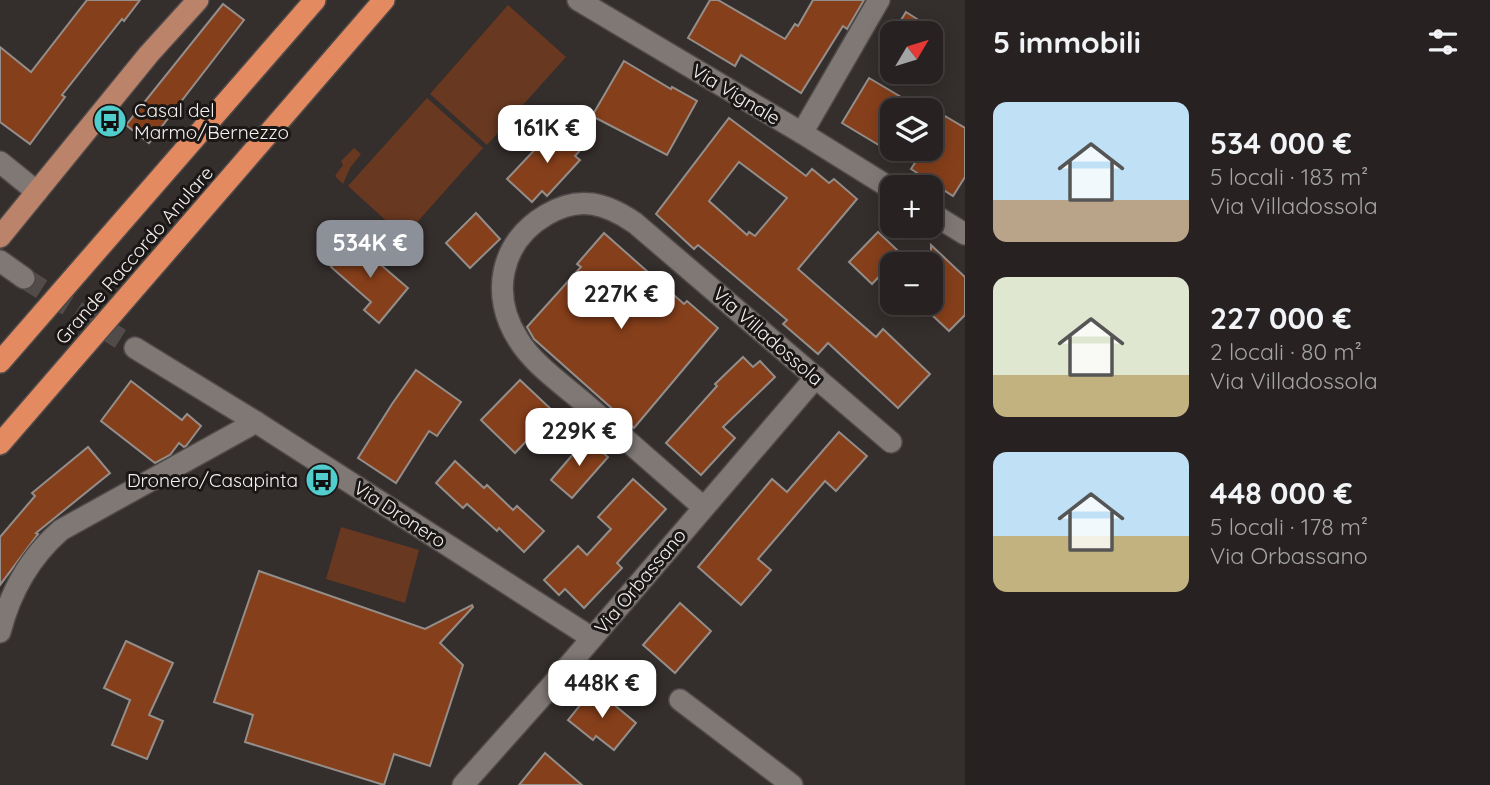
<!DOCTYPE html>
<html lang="it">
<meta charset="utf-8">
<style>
:root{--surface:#272221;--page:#332f2e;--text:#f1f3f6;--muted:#a4a4a5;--line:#433f3f;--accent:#8c9099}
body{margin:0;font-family:Quicksand,sans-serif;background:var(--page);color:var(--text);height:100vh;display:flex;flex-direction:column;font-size:26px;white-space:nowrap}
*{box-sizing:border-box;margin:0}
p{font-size:23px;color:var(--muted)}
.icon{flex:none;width:38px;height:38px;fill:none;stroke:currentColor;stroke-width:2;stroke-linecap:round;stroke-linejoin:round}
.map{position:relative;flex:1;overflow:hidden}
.details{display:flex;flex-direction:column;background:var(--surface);width:525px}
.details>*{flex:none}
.needle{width:46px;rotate:52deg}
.fabs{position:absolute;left:880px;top:21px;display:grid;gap:14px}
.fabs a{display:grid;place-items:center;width:63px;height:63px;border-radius:14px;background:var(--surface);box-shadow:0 4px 18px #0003,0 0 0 2px var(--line);font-size:35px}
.price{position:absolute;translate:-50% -60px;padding:0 16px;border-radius:14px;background:#fff;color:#222;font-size:23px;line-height:46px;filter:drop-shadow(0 2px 4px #0008)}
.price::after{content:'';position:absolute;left:50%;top:42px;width:21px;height:16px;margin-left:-10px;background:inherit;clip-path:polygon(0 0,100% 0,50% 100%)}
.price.selected{background:var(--accent);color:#fff}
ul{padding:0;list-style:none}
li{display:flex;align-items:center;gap:21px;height:175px;padding:0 28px}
li span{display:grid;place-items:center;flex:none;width:196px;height:140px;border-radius:14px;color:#555}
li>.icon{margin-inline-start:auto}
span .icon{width:84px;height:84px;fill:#fffc;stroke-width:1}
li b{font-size:30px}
h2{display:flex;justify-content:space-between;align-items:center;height:84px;padding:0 28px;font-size:30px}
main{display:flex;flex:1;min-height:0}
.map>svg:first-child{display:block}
.green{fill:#693820}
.building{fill:#863f1b;stroke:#948e8b;stroke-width:2;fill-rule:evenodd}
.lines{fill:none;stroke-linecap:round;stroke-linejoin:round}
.minor-tunnel{stroke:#514b49;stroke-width:21;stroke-dasharray:21 10;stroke-linecap:butt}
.minor-casing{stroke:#4f4a49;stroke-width:24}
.major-casing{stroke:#4f4a49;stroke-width:24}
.highway-casing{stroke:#4f4a49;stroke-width:24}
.minor{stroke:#7f7875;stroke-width:21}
.major{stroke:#bb8369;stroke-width:21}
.highway{stroke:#e38a61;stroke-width:21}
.labels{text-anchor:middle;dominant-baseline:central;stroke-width:6;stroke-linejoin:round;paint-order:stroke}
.street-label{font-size:19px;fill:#f4f0ef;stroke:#1a1716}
.poi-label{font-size:19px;fill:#f4f0ef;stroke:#1a1716;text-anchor:start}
</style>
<main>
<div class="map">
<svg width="965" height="785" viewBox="0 0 965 785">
<rect width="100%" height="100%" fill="#342e2c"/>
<g class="green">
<polygon points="508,5 566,57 487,145 430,94"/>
<polygon points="427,98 483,148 404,237 348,186"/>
<polygon points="354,148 361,154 350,168 343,184 335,176 343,165 341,161"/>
<polygon points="341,527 419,550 405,603 326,579"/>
</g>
<g class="building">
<polygon points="87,0 140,0 124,21 122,19 62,95 65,97 30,144 0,122 0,47 31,72"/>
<polygon points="710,0 718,0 785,39 795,24 798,26 813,0 864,0 847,29 843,26 801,93 741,55 735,66 688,38"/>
<polygon points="223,4 244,20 149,143 126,125"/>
<polygon points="906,12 939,33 893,33"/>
<polygon points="624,61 671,89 672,87 697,101 667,155 592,116"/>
<polygon points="869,78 923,110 892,110 892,153 842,123"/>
<polygon points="945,116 965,128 965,177 953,196 911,169 924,149 931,149 931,138"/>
<path d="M729 118 806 176 812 169 829 183 834 179 857 199 798 269 876 337 883 329 930 374 898 408 828 343 818 354 783 324 787 320 698 245 694 249 656 214ZM739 162 787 198 755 236 749 232 747 235 709 201Z"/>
<polygon points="559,124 583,147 575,156 580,160 547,196 542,191 532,202 507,179"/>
<polygon points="476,213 500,239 470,268 446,243"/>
<polygon points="878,232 912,264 891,264 872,284 849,262"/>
<polygon points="604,233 684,304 687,301 718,328 634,428 534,339 527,327 581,267 577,264"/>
<polygon points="353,241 408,288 379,323 364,310 371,302 331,267"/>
<polygon points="931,245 965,277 965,315 949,331 931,314"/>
<polygon points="743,357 753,367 760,361 775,377 723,427 735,438 701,475 666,443 717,386 715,384"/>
<polygon points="416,370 461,402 437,436 429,431 396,483 358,458 392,404"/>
<polygon points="520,380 554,412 515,453 481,420"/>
<polygon points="131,381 182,420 187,414 201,426 186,446 184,447 179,443 170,455 155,463 101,421"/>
<polygon points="839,432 867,456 836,491 825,481 758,559 771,570 741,605 698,567 772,479 787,492"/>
<polygon points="586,439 608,457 572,498 551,480"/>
<polygon points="88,447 110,473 36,533 38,534 0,585 0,537 35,496 32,493"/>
<polygon points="455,461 484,488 487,485 513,510 517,506 544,531 524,552 499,528 497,531 467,504 463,508 436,483"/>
<polygon points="633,479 666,509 617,563 622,568 584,608 565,589 559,595 544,580 578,546 587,555 611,529 598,517"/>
<polygon points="259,571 425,629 472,605 473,607 440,643 463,665 430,766 394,754 384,785 245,742 253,715 214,702"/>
<polygon points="680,603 711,631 675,673 643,645"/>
<polygon points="126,641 173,663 149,715 163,721 147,759 112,745 130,700 104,688"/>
<polygon points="594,688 636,723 614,750 596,736 593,740 568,720"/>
<polygon points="545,753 582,785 519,785"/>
</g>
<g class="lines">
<polyline class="minor-tunnel" points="24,278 135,348"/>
<defs>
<g id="minor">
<polyline points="578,0 802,133 892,189"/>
<polyline points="802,133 879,0"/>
<polyline points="0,162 37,192"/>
<polyline points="931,213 965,234"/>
<polyline points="0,261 24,278"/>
<polyline points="135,348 256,422 592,638"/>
<path d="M703 507C663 472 623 437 583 402 562 384 532 363 518 339 490 295 500 242 546 215 579 195 606 203 635 223L891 442"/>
<path d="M0 632C10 593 30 557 61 530L256 422"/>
<polyline points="680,700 792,785"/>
<polyline points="463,785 552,685 816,377"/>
</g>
<polyline id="major" points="0,237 149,54 198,0"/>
<g id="highway">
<polyline points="0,362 315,0"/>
<polyline points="0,444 384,0"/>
</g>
</defs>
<use href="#minor" class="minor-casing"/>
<use href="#major" class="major-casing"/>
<use href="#highway" class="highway-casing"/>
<use href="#minor" class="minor"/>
<use href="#major" class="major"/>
<use href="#highway" class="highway"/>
</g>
<defs>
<symbol id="bus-disc" viewBox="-11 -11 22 22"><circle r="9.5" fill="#52cdcd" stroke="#1a1716"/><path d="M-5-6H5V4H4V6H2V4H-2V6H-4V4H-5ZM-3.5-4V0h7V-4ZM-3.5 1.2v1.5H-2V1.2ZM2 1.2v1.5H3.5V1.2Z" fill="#111"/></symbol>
</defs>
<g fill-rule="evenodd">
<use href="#bus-disc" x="91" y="102" width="38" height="38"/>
<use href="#bus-disc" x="303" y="461" width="38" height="38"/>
</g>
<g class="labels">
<g class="street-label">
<text transform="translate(736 94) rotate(31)">Via Vignale</text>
<text transform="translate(134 255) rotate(-49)">Grande Raccordo Anulare</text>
<text transform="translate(768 336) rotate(41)">Via Villadossola</text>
<text transform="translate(400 514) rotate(33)">Via Dronero</text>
<text transform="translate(640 581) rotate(-50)">Via Orbassano</text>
</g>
<g class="poi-label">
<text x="134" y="110">Casal del<tspan x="134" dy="22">Marmo/Bernezzo</tspan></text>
<text x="298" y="480" text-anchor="end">Dronero/Casapinta</text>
</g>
</g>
</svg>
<div class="fabs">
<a><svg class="needle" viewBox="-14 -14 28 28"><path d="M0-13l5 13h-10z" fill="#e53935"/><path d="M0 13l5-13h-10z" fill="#a4a4a5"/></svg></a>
<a><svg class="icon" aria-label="layers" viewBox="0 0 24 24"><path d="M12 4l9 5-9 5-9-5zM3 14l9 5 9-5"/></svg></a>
<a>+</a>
<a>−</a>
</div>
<b class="price" style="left:547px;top:165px">161K €</b>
<b class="price selected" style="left:370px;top:280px">534K €</b>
<b class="price" style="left:621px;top:331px">227K €</b>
<b class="price" style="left:579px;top:468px">229K €</b>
<b class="price" style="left:602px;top:720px">448K €</b>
</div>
<section class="details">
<h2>5 immobili<svg class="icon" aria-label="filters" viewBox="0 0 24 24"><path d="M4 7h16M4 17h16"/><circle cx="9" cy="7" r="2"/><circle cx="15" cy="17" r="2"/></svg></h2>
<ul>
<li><span style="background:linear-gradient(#bfe0f5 70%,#b9a48a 0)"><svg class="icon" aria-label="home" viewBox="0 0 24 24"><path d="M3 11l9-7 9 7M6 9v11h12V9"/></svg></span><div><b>534 000 €</b><p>5 locali · 183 m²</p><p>Via Villadossola</p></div></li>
<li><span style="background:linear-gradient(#dfe7d0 70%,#c2b280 0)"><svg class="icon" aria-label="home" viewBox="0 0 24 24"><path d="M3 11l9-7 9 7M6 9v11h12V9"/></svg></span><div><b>227 000 €</b><p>2 locali · 80 m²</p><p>Via Villadossola</p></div></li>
<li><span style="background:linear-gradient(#bfe0f5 60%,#c2b280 0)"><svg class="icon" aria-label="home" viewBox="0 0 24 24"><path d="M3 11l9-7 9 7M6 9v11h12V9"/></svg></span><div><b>448 000 €</b><p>5 locali · 178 m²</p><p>Via Orbassano</p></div></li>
</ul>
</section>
</main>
